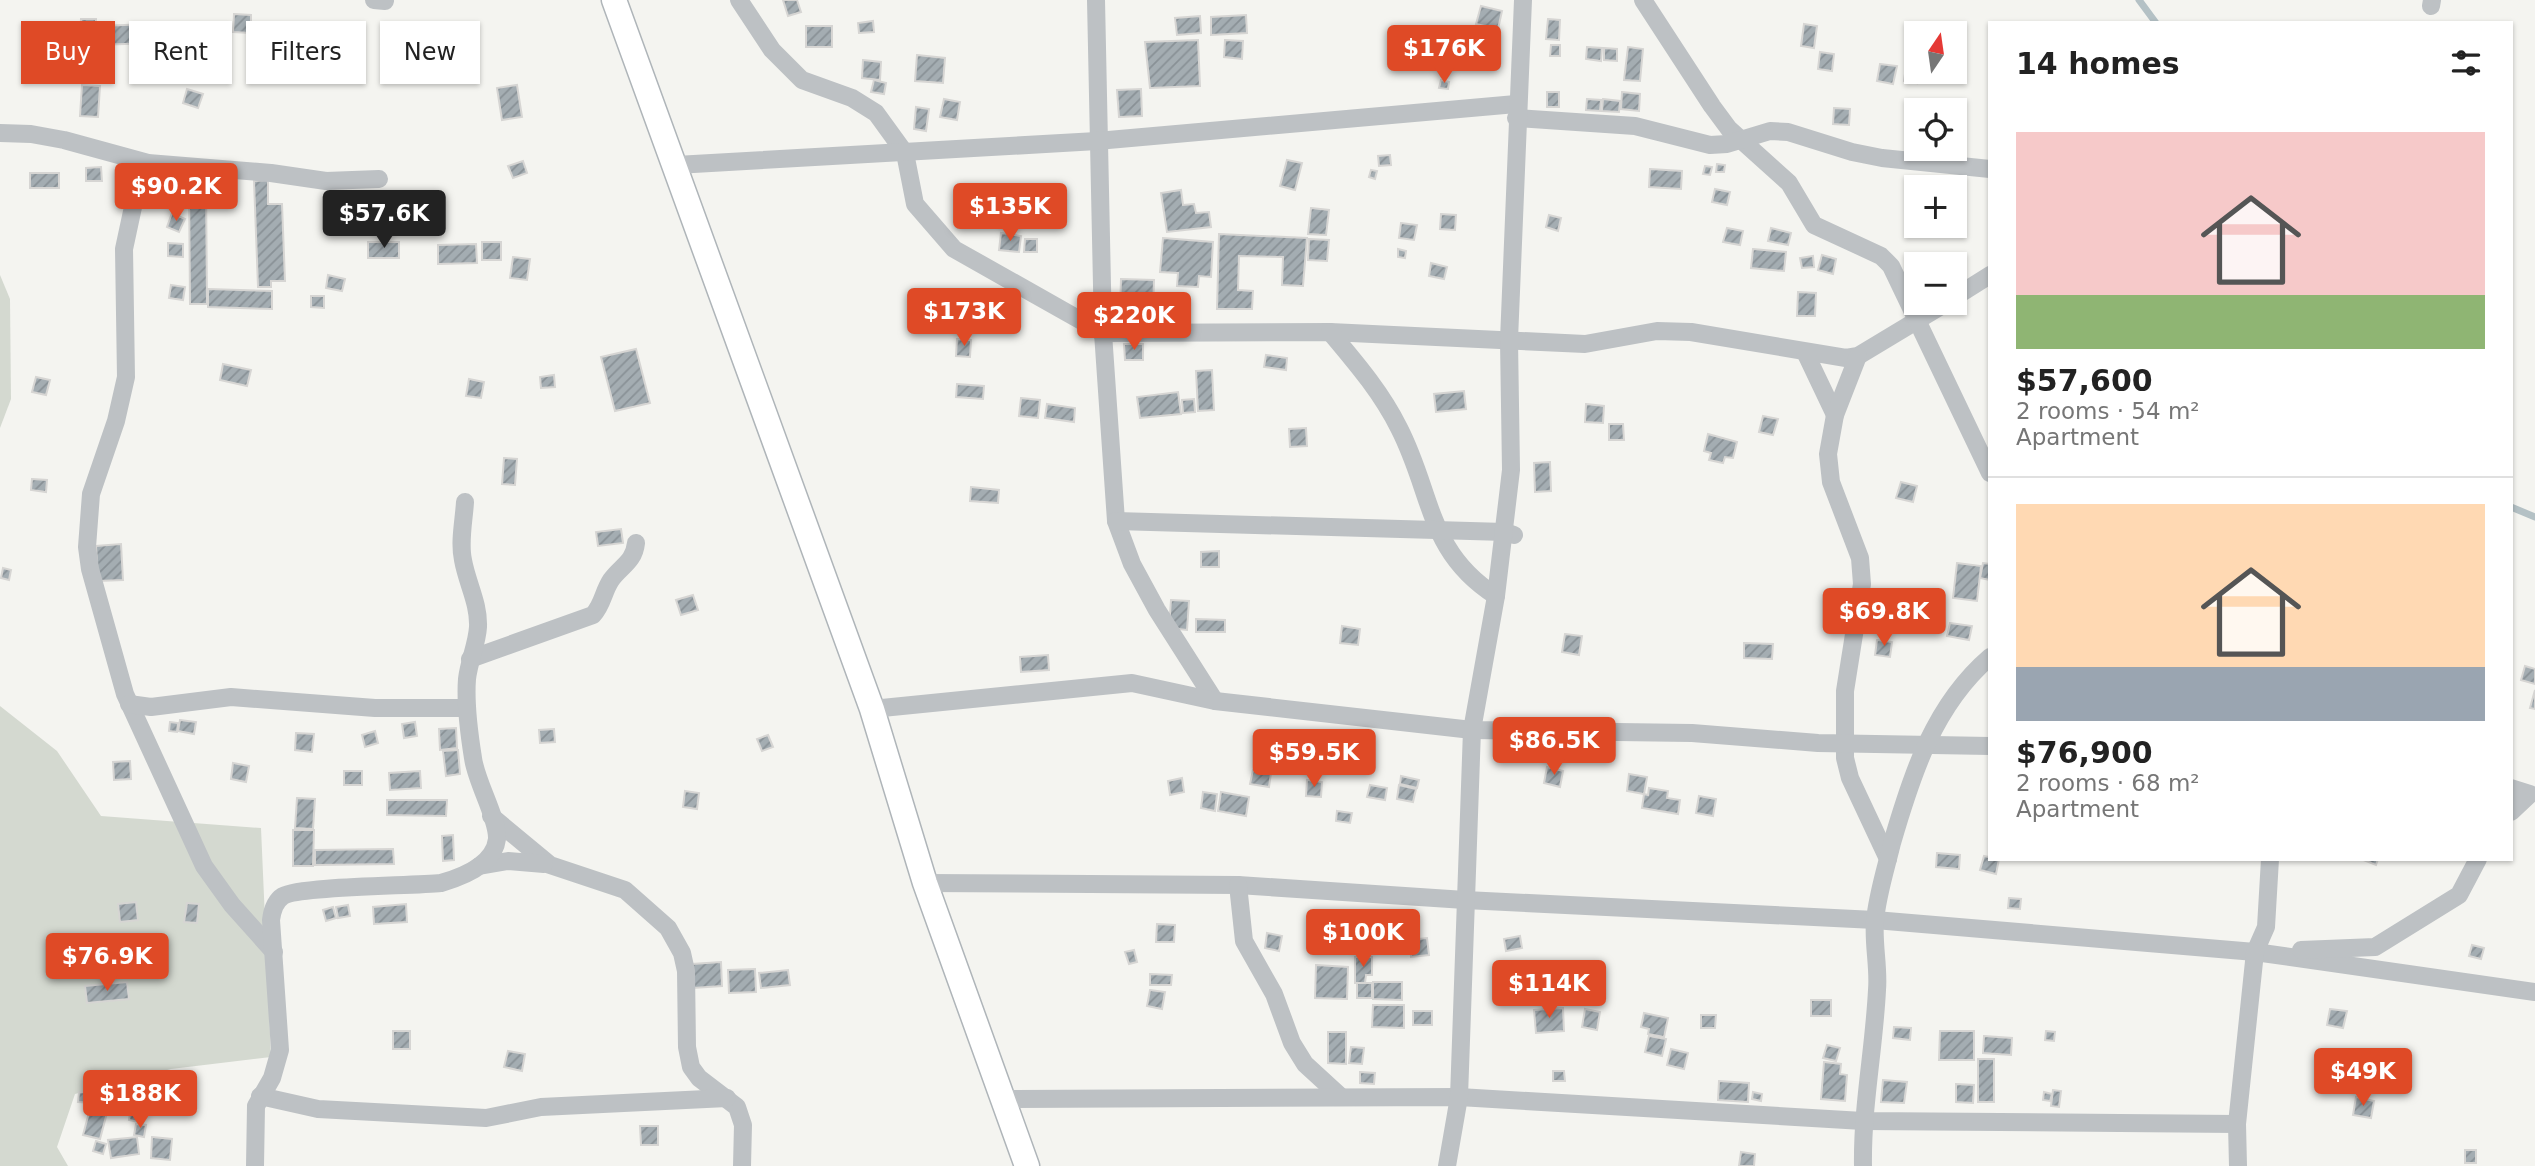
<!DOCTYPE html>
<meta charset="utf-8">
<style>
:root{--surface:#fff;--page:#f2f2f2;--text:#222;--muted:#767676;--line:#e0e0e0;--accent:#df4a26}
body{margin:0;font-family:"DejaVu Sans",sans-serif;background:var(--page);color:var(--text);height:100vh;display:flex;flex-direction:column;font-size:26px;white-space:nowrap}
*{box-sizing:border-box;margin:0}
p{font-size:23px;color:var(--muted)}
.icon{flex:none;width:38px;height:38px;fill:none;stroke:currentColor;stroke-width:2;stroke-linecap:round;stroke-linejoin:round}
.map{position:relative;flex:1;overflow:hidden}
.details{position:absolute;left:1988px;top:21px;width:525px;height:840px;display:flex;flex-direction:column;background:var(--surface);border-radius:0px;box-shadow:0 2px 5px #0004}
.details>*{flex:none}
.guide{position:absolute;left:21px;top:21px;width:665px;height:63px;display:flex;gap:14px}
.needle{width:46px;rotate:13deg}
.fabs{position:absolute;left:1904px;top:21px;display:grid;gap:14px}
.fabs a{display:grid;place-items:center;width:63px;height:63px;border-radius:0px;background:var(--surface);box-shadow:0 2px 5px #0004;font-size:35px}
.price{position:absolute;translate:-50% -60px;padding:0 16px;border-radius:7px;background:var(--accent);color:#fff;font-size:23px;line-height:46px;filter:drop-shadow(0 2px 4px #0008)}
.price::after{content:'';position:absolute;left:50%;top:42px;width:21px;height:16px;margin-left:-10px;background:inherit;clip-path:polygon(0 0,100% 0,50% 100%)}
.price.selected{background:#222;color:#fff}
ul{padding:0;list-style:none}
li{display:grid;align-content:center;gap:14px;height:371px;padding:0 28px}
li+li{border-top:2px solid var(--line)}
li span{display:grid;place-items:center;height:217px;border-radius:0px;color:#555}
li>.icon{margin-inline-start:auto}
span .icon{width:126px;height:126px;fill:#fffc;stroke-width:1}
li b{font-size:30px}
h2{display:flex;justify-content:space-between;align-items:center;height:84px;padding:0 28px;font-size:30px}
.pill{padding:0 24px;border-radius:0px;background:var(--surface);box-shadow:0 2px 5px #0004;font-size:24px;line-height:63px}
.pill.selected{background:var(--accent);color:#fff}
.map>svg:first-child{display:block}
.green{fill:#d4d9d0}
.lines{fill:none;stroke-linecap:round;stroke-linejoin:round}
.stream{stroke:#b4c1c5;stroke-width:7}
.building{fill:url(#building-hatch);stroke:#d6d5d3;stroke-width:2}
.secondary-casing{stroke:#afb5b9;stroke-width:27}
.minor{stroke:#bdc1c4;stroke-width:18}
.secondary{stroke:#fff;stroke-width:24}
</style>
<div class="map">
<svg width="2535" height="1166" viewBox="0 0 2535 1166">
<defs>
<pattern id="building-hatch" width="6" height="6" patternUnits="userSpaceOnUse" patternTransform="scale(1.75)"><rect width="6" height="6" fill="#a4adb2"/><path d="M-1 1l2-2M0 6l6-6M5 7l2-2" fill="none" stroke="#899196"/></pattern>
</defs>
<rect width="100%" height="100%" fill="#f4f4f0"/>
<g class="green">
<polygon points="0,275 10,299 11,399 0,428"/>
<polygon points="0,706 57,751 101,816 261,828 271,1057 171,1069 75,1094 57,1147 68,1166 0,1166"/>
</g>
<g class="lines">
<g class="stream">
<polyline points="2139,0 2156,23"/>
<polyline points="2511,507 2535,517"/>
</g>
</g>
<g class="building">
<polygon points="783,0 797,0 801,12 788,16"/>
<polygon points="1481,6 1502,11 1498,29 1476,24"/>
<polygon points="234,14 251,15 251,33 233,32"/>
<polygon points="1246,15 1247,33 1211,35 1211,17"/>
<polygon points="1200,16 1201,33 1177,35 1175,18"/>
<polygon points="81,19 96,19 95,39 80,38"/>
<polygon points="1548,19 1560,20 1559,40 1546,39"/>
<polygon points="873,21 874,32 859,33 858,23"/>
<polygon points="151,24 152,43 98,45 98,26"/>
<polygon points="1804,24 1817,26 1814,48 1801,46"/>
<rect x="806" y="26" width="26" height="21"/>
<polygon points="1198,40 1200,86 1150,88 1145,42"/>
<polygon points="1225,40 1243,41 1242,59 1224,57"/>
<polygon points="1461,42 1476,44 1473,60 1458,57"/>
<polygon points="396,44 397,60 382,61 381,45"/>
<polygon points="1551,45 1560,45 1560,56 1550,56"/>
<polygon points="1587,47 1602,48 1601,61 1586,59"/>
<polygon points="1628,47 1643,49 1640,81 1624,80"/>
<rect x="298" y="48" width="15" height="17"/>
<polygon points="1604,48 1617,49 1617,61 1604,60"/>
<polygon points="160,50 165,66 139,73 134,57"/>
<polygon points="1820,52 1834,54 1832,71 1818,69"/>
<polygon points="917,55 945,58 943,83 915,81"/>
<polygon points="863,60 881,62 880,80 862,78"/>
<polygon points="1880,64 1897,66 1893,84 1877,81"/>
<polygon points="1906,67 1919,72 1917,83 1904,81"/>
<polygon points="874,80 886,83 884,94 871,92"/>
<polygon points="1441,80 1449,82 1448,89 1439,88"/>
<polygon points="82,85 100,86 98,117 80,116"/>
<polygon points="517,85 522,117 502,120 497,88"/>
<polygon points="187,89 203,94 198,108 183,103"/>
<polygon points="1141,89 1142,116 1119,117 1117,90"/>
<rect x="1547" y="92" width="12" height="15"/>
<polygon points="1622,92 1640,94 1639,111 1621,109"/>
<polygon points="944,99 960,102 957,120 940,117"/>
<polygon points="1587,99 1601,100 1600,111 1586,110"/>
<polygon points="1603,99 1620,101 1619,112 1602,111"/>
<polygon points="916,107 929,109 926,131 914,129"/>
<polygon points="1834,108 1850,109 1849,125 1833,124"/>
<polygon points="1390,155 1391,165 1379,166 1378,156"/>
<polygon points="1287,160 1302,163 1295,190 1280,186"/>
<polygon points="523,161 527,173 513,178 508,166"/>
<polygon points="1717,164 1725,165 1724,172 1716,172"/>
<polygon points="1705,166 1712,167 1710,175 1703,174"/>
<polygon points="101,167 102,181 86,181 86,168"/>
<polygon points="1650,169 1682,171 1681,189 1649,187"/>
<polygon points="1371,170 1377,171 1375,179 1369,177"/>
<rect x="30" y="173" width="29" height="15"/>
<polygon points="268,180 268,204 282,204 285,281 271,281 271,287 258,287 254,181"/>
<polygon points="189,181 206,181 207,304 190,304"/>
<polygon points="1715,189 1730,192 1727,205 1712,202"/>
<polygon points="1181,190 1183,205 1194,204 1196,213 1209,212 1211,227 1167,232 1161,193"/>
<polygon points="1000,208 1018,210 1016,224 999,223"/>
<polygon points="1311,208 1329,210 1326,235 1308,234"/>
<polygon points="172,213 185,219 179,232 167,227"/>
<polygon points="1441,214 1456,215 1455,230 1440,229"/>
<polygon points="1549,215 1561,218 1558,231 1546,227"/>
<polygon points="368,217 396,219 395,234 367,232"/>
<polygon points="1401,223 1417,225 1414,240 1399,238"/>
<polygon points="1727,228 1743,231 1740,245 1723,242"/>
<polygon points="1771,228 1791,233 1788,245 1768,241"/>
<polygon points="1001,233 1021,236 1019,252 999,250"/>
<polygon points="1219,234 1307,238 1303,286 1282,285 1283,257 1239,256 1238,290 1253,291 1252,309 1217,309"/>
<polygon points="1163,238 1213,242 1211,277 1199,276 1198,287 1177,286 1178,273 1160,272"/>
<polygon points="1025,239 1037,239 1037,252 1024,252"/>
<polygon points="1309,239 1329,240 1327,261 1308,260"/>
<rect x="368" y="242" width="31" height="16"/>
<rect x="482" y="242" width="19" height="18"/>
<polygon points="168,243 183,244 183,257 168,256"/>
<polygon points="476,244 477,263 438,264 438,245"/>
<polygon points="1398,249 1406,251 1405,258 1398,257"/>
<polygon points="1753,249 1786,252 1784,271 1751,268"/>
<polygon points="1822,255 1836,259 1833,274 1818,270"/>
<polygon points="1813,256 1814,267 1802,268 1800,258"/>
<polygon points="513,257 530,259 527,280 510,278"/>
<polygon points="1431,263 1447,267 1444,279 1429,276"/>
<polygon points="328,275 345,279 342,291 326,288"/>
<polygon points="1121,279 1154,280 1153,311 1120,310"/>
<polygon points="171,285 185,287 183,300 169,298"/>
<polygon points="208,289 272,291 272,309 208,307"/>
<polygon points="1798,292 1816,293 1815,316 1797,316"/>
<polygon points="311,296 324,296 324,308 311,307"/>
<polygon points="957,339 971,340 970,357 956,356"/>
<polygon points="1124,344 1143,344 1143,360 1125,360"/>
<polygon points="636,349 650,403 615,411 601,357"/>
<polygon points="1266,355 1287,358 1286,370 1264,367"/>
<polygon points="223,364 251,370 247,386 220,380"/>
<polygon points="1212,370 1214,410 1198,411 1196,371"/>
<polygon points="554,375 555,387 541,388 540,377"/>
<polygon points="36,377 50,380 46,395 32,392"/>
<polygon points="469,379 484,382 481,398 466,396"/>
<polygon points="957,384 984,386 983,399 956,397"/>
<polygon points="1464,391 1466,409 1436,412 1434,394"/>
<polygon points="1178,392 1181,414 1140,418 1137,397"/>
<polygon points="1021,398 1040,400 1038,418 1019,416"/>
<polygon points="1194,399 1195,412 1183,413 1182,400"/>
<polygon points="1047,404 1075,408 1074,422 1045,418"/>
<polygon points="1586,404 1604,406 1603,423 1585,422"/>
<polygon points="1763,416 1778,419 1773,435 1759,432"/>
<polygon points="1609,424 1623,424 1624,440 1609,440"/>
<polygon points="1306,428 1307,446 1290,447 1289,429"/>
<polygon points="1708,434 1737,442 1733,458 1725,457 1723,463 1709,460 1711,453 1704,451"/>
<polygon points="504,458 517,459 515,485 502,484"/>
<polygon points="1550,462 1551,491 1535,492 1534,463"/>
<polygon points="32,479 47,480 46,492 31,490"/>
<polygon points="1901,482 1917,486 1913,502 1896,498"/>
<polygon points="971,487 999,490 998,503 970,501"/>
<polygon points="621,529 623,543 598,546 596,532"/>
<polygon points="121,544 123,580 98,581 96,546"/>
<polygon points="1219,551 1219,567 1201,567 1201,552"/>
<polygon points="1957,563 1981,566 1977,601 1953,598"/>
<polygon points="1983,563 1990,564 1990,580 1980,578"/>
<polygon points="3,568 11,570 9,580 1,578"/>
<polygon points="693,595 698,610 681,615 676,600"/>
<polygon points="1171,600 1189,601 1187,630 1169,628"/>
<polygon points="1196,619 1225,620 1225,632 1196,632"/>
<polygon points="1950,623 1972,626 1969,640 1947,636"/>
<polygon points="1342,626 1360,629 1358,645 1340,643"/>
<polygon points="1565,634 1582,636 1579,655 1562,652"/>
<polygon points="1877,640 1892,642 1890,657 1875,655"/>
<polygon points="1744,643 1773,644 1772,659 1744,658"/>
<polygon points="1048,655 1049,670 1021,672 1020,657"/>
<polygon points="2525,666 2535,669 2535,684 2521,680"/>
<polygon points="2535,690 2535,709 2530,708"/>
<polygon points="180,720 196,722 194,734 178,731"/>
<polygon points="170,722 178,723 177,732 169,731"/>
<polygon points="415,722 417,736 404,738 402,724"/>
<polygon points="456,728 457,748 440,750 439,729"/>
<polygon points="554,729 555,742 540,743 539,730"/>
<polygon points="375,731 378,743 365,747 362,735"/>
<polygon points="296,733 314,734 312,752 295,750"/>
<polygon points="768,735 773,747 762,751 757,739"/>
<polygon points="458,750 460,774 446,776 443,751"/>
<polygon points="130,761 131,779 114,780 113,762"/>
<polygon points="233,763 249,766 246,782 231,779"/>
<polygon points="1547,767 1563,771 1560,787 1544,783"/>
<polygon points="1253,770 1271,773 1269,787 1250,784"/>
<rect x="344" y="771" width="18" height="14"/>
<polygon points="420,771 421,788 390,790 389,773"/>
<polygon points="1629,774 1647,777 1644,794 1627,791"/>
<polygon points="1401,776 1419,780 1417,788 1400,784"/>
<polygon points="1182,778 1184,792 1170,795 1168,781"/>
<polygon points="1307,780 1322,782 1321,797 1306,796"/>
<polygon points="1370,785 1387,788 1385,800 1367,797"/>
<polygon points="1399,785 1416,789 1413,802 1397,799"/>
<polygon points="1649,788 1668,791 1667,798 1680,800 1678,814 1642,808 1644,794 1648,795"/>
<polygon points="685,791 699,793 697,809 683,807"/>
<polygon points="1203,792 1217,794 1215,811 1201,808"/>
<polygon points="1221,792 1249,797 1246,816 1218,811"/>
<polygon points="1699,796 1716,799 1713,816 1696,813"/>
<polygon points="297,798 315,799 313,829 295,828"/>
<polygon points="387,800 447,800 446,816 387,815"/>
<polygon points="1337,811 1352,813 1350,823 1336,821"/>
<polygon points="293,830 314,830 313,866 293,866"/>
<polygon points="453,835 454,860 443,861 442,836"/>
<polygon points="393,849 394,864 315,865 315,850"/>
<polygon points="1937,853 1960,855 1959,869 1936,867"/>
<polygon points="1984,856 1999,859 1996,874 1980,870"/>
<polygon points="2361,859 2378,859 2376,865"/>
<polygon points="2009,898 2021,899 2020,909 2008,908"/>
<polygon points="136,902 138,920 120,922 118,904"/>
<polygon points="187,903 199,904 197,923 184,922"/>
<polygon points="406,904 407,922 374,924 373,907"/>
<polygon points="348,905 350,916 338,918 336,907"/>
<polygon points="333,907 336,918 326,921 323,910"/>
<polygon points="1157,924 1175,925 1174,942 1156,942"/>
<polygon points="1267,933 1282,936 1279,951 1265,948"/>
<polygon points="1520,936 1522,948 1506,951 1504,939"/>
<polygon points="1427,938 1429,955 1411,957 1410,940"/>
<polygon points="2472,945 2484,948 2481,959 2469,956"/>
<polygon points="1134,950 1137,962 1129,964 1125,952"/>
<polygon points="1355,957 1372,957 1372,975 1366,975 1365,983 1355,983"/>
<polygon points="721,962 722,986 693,988 692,964"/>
<polygon points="1316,965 1348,967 1347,999 1315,998"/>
<polygon points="755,969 756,992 729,993 728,970"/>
<polygon points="788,970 790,985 761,988 759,973"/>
<polygon points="1150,974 1172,975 1171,985 1150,985"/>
<polygon points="127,982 129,999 87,1003 85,986"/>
<polygon points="1373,982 1402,982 1402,1000 1373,999"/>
<rect x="1357" y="983" width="15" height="15"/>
<polygon points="1150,990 1165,992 1162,1009 1147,1006"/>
<rect x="1811" y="1000" width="20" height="16"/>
<polygon points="1373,1005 1404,1005 1404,1028 1372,1027"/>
<polygon points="1563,1008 1564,1031 1536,1033 1534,1010"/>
<polygon points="1585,1009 1600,1012 1597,1030 1582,1027"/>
<polygon points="2330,1009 2347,1011 2343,1028 2327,1025"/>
<rect x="1413" y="1011" width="19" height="14"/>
<polygon points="1644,1013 1668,1018 1664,1037 1648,1034 1649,1029 1641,1027"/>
<polygon points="1701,1015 1716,1015 1715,1028 1701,1028"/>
<polygon points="1894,1027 1911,1028 1910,1040 1893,1038"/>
<rect x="393" y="1031" width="17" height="18"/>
<polygon points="1940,1031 1974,1031 1974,1060 1939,1060"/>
<polygon points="2046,1031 2055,1032 2054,1041 2045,1040"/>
<polygon points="1328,1032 1346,1032 1346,1064 1328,1063"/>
<polygon points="1649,1036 1666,1039 1662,1056 1645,1052"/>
<polygon points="1984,1036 2012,1038 2011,1055 1983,1053"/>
<polygon points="1827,1045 1840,1048 1836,1061 1823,1058"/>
<polygon points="1351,1047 1364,1048 1362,1064 1349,1063"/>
<polygon points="1671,1049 1688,1053 1684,1069 1667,1065"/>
<polygon points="508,1051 525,1054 522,1071 504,1067"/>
<rect x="1978" y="1059" width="16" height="43"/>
<polygon points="1824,1062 1841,1064 1840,1074 1847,1075 1845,1101 1821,1099"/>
<polygon points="1553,1071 1564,1071 1565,1081 1553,1081"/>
<polygon points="1360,1072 1375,1073 1374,1084 1360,1083"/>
<polygon points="1883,1080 1907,1082 1904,1103 1881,1102"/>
<polygon points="1719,1081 1749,1083 1748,1102 1718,1100"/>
<polygon points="1956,1084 1974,1085 1973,1103 1956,1102"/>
<polygon points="2053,1090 2061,1091 2059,1107 2051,1106"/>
<polygon points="79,1092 94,1093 94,1103 78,1102"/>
<polygon points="1753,1092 1762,1094 1761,1101 1752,1099"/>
<polygon points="2044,1092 2052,1094 2050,1101 2043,1100"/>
<polygon points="157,1097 181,1101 180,1112 155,1108"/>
<polygon points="2356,1097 2374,1101 2371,1118 2353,1115"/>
<polygon points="91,1105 108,1109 100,1139 83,1135"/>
<polygon points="131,1106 146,1108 143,1123 129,1120"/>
<polygon points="136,1124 146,1125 144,1137 134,1135"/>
<polygon points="640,1126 658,1126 658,1145 641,1145"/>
<polygon points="137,1137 139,1154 111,1158 108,1140"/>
<polygon points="152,1137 172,1139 170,1160 151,1158"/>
<polygon points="96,1141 106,1144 103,1154 93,1151"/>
<rect x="2465" y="1150" width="11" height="13"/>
<polygon points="1741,1152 1755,1154 1754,1166 1739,1166"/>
</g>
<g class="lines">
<defs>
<polyline id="secondary" points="614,0 872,709 925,883 1027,1166"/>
</defs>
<use href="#secondary" class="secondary-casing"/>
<g class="minor">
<polyline points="374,0 385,1"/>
<polyline points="739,0 772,50 802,80 852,98 876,113 905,153 915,204 954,249 1103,333 1330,332 1585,344 1657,331 1691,332 1846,358 1858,356 1946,303"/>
<polyline points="1096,0 1103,333 1116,521 1132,564 1157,610 1215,701"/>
<polyline points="1643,0 1712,106 1729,129 1789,183 1814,225 1881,256 1891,266 1990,473"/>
<polyline points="2431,6 2432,0"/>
<polyline points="1516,118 1635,126 1710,145 1727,144 1770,131 1788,132 1852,152 1882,158 1990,169"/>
<polyline points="0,133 31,134 64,140 148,163 271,173 326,181 379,179"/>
<polyline points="148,163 133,207 124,249 126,377 116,421 91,494 87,547 90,569 125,694 204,866 232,905 274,952"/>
<polyline points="676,165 1097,141 1516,104"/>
<polyline points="1955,297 1990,275"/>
<path d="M1330 332C1356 363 1381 392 1399 428 1433 494 1427 552 1496 596"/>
<polyline points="1805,352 1835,415"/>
<polyline points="1858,356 1835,415 1828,454 1831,482 1860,558 1862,584 1845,691 1845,758 1850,778 1888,859"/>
<polyline points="1116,521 1505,532 1514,535"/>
<path d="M470 659 593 615C603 604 603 592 611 580 621 566 634 562 636 543"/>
<polyline points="129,704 151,707 231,697 375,708 467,708"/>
<polyline points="872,709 1132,683 1215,701 1472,730 1692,733 1818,743 1990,746"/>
<polyline points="2511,788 2530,794 2511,812"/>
<polyline points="491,816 550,865 625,890 668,928 682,953 686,971 687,1047 691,1067 699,1078 737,1107 743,1125 742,1166"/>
<polyline points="479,866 508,861 544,864"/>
<polyline points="925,883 1238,885 1465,900 1875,920 2255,952 2535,992"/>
<polyline points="1238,885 1244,941 1274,994 1292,1043 1305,1064 1341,1097"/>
<polyline points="2301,950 2375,947 2459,895 2478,859"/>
<polyline points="260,1096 318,1109 486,1118 541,1107 727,1098"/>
<polyline points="1003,1099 1459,1097 1863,1121 2237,1124"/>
<path d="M255 1166 256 1106 272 1078 280 1050 271 920C272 912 275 901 283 896 300 886 412 886 441 883 462 877 494 865 497 839 498 818 476 782 473 758 469 733 465 705 467 679 469 661 477 644 478 627 479 603 467 583 463 560 459 542 464 520 465 502"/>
<polyline points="1447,1166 1459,1097 1472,730 1496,596 1511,470 1509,340 1523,0"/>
<path d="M1863 1166C1862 1107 1874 1050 1877 990 1879 967 1873 944 1875 921 1877 896 1886 868 1892 843 1912 774 1934 705 1990 657"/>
<polyline points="2238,1166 2237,1124 2255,952 2266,927 2270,859"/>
</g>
<use href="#secondary" class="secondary"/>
</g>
</svg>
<div class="fabs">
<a><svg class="needle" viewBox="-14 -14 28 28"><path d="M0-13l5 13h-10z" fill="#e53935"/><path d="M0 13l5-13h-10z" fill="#767676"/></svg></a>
<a><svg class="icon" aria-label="locate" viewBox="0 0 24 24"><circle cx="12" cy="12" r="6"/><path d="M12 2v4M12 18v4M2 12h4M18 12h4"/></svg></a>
<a>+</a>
<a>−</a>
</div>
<b class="price" style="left:1444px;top:85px">$176K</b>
<b class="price" style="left:176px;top:223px">$90.2K</b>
<b class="price" style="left:1010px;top:243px">$135K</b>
<b class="price selected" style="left:384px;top:250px">$57.6K</b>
<b class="price" style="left:964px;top:348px">$173K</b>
<b class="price" style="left:1134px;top:352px">$220K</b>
<b class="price" style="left:1884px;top:648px">$69.8K</b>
<b class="price" style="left:1554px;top:777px">$86.5K</b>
<b class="price" style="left:1314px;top:789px">$59.5K</b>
<b class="price" style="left:1363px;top:969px">$100K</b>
<b class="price" style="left:107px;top:993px">$76.9K</b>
<b class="price" style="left:1549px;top:1020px">$114K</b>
<b class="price" style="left:2363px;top:1108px">$49K</b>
<b class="price" style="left:140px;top:1130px">$188K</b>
<div class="guide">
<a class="pill selected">Buy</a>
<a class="pill">Rent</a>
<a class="pill">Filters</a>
<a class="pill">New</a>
</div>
<section class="details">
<h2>14 homes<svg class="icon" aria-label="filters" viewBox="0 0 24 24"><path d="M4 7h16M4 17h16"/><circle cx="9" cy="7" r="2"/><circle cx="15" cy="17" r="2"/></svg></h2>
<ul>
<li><span style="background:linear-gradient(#f6c9c9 75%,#8fb573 0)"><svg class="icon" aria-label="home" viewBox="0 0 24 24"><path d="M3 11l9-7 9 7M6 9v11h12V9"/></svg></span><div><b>$57,600</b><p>2 rooms · 54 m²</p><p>Apartment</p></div></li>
<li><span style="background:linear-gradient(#ffd9b3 75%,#9aa5b1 0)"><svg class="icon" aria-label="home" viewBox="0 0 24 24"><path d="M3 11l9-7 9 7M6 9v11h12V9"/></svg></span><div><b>$76,900</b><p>2 rooms · 68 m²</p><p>Apartment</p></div></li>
</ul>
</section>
</div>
